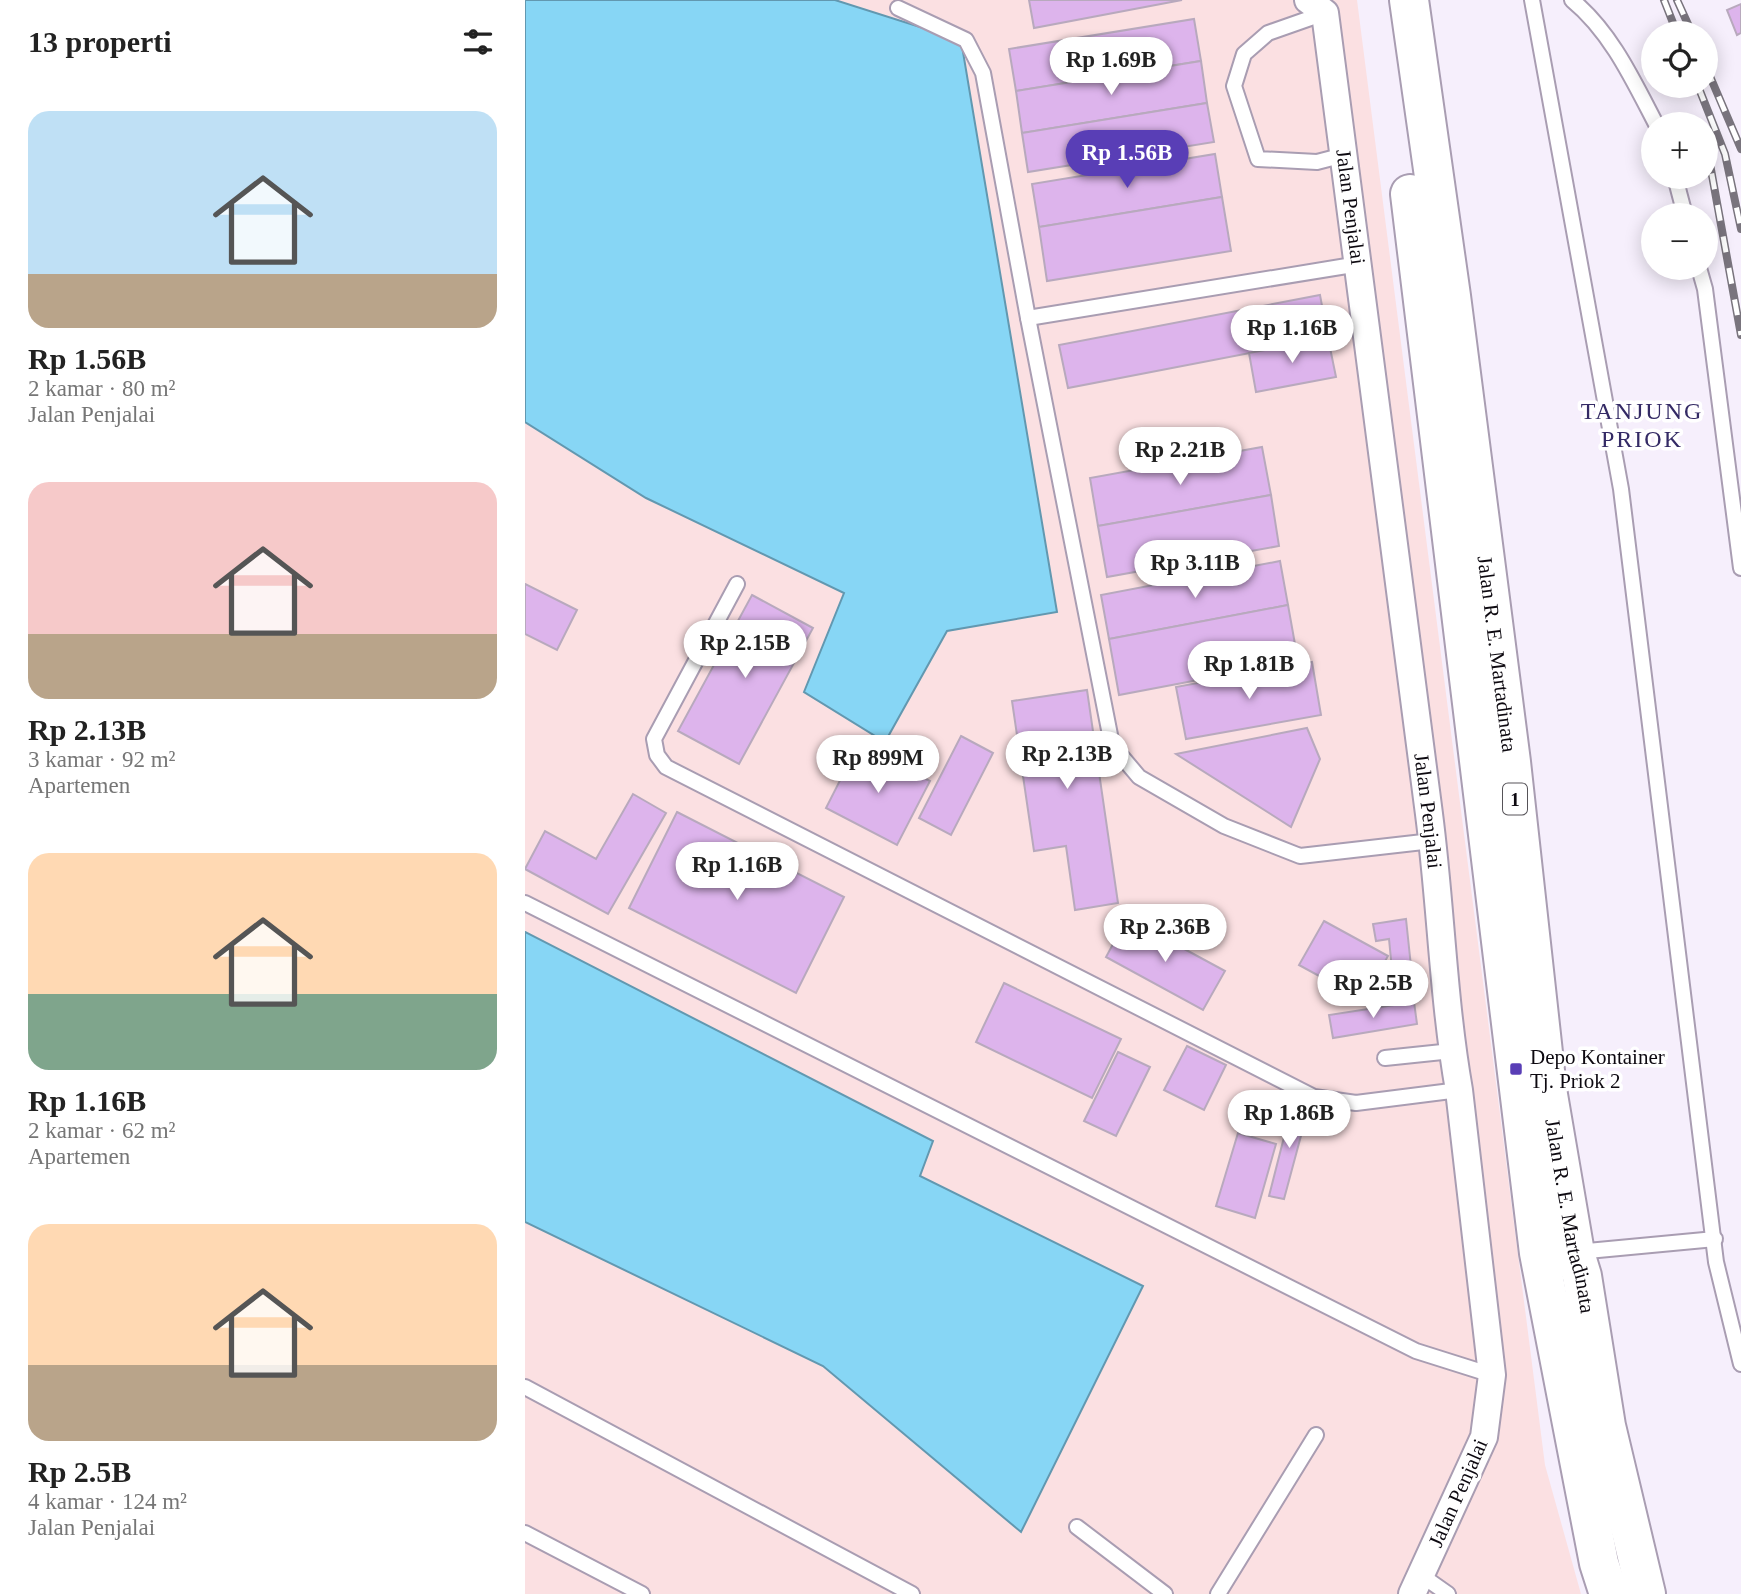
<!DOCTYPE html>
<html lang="id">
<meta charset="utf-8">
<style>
:root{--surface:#fff;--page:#f2f2f2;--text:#222;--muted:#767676;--accent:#593eb6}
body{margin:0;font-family:Georgia,serif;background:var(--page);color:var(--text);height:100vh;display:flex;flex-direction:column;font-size:26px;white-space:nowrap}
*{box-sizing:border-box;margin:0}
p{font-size:23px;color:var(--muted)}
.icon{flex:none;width:38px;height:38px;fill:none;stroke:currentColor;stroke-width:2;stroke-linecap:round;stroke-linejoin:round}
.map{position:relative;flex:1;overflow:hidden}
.details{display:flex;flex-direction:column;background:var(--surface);width:525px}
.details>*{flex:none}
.controls{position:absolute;left:1116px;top:21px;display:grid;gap:14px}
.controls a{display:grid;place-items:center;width:77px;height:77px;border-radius:50%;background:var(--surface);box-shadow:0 4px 18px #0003;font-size:35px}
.price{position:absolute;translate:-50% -60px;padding:0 16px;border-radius:24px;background:#fff;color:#222;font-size:23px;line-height:46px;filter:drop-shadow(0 2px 4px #0008)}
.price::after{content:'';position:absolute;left:50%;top:42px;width:21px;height:16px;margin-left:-10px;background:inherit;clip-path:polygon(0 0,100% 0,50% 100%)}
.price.selected{background:var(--accent);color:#fff}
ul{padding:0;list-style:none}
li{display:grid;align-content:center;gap:14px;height:371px;padding:0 28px}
li span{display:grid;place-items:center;height:217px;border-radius:21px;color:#555}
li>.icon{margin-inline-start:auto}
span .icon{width:126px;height:126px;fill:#fffc;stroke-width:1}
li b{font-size:30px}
h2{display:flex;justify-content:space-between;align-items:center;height:84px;padding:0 28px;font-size:30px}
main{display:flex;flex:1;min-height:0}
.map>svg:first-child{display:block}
.industrial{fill:#fbe0e2}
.water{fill:#87d6f5;stroke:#6298b0;stroke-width:2}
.building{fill:#ddb4ec;stroke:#b8a9bd;stroke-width:2}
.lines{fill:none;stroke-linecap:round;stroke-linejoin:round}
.service-casing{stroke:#a99db2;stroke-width:18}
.minor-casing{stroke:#a99db2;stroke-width:30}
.trunk-casing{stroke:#a99db2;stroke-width:42}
.service{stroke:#fff;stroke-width:14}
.minor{stroke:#fff;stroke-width:26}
.trunk{stroke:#fff;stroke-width:38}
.rail-casing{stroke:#79747d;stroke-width:8}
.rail{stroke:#fff;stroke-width:5;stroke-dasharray:16;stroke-linecap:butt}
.poi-dot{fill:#593eb6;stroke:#fff;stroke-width:2.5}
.labels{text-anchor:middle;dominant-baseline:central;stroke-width:7;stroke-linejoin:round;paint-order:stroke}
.shield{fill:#fff;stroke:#565358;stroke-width:2}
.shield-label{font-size:19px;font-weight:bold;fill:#0d0910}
.street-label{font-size:21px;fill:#0d0910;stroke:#fff}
.poi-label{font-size:21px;fill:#0d0910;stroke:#fff;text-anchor:start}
.quarter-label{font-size:24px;letter-spacing:2px;fill:#342a65;stroke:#fff}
</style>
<main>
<section class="details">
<h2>13 properti<svg class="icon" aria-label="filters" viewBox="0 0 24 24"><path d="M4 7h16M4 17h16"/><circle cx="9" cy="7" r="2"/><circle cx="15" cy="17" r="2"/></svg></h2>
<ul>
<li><span style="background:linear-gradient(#bfe0f5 75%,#b9a48a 0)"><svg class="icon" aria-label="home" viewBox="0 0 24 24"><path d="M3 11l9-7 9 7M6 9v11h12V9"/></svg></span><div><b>Rp 1.56B</b><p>2 kamar · 80 m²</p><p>Jalan Penjalai</p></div></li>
<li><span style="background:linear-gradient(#f6c9c9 70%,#b9a48a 0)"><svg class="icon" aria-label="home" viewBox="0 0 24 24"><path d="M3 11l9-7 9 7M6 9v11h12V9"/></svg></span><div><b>Rp 2.13B</b><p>3 kamar · 92 m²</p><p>Apartemen</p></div></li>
<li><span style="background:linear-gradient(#ffd9b3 65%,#7fa58c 0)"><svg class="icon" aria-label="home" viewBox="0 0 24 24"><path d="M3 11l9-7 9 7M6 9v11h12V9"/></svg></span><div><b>Rp 1.16B</b><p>2 kamar · 62 m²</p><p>Apartemen</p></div></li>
<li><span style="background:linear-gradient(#ffd9b3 65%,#b9a48a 0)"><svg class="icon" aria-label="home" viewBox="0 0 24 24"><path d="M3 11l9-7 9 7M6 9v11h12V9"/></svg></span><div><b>Rp 2.5B</b><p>4 kamar · 124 m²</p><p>Jalan Penjalai</p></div></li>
</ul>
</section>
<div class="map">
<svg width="1216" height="1594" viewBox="0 0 1216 1594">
<rect width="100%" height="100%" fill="#f6effc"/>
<polygon class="industrial" points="310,0 832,0 1020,1465 1056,1594 0,1594 0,1222 298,1366 495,1531 618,1286 395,1175 408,1140 0,932 0,422 121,498 320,593 279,692 360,742 422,630 532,611"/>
<g class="water">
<polygon points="0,0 310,0 436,40 532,612 422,631 360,742 279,692 319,593 121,498 0,422"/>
<polygon points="0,932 408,1141 395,1176 618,1286 496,1532 298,1366 0,1222"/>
</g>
<g class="building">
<polygon points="504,0 657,0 509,28"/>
<polygon points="1216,4 1216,33 1212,35 1202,10"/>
<polygon points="669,19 676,61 491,91 484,49"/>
<polygon points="676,61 682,103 497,133 491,91"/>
<polygon points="682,103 689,142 503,172 497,133"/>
<polygon points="690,154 697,197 514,227 507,184"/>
<polygon points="697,197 706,251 522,281 514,227"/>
<polygon points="795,295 803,338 543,388 534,345"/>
<polygon points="803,338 811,377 731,392 724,353"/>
<polygon points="737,447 746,495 573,526 565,478"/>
<polygon points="746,495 754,546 582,577 573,526"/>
<polygon points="755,561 763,605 584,639 576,595"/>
<polygon points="0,584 52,610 32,650 0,634"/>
<polygon points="227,595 288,628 214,764 153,731"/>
<polygon points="763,605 773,661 594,695 584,639"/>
<polygon points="787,662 796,715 661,739 651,687"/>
<polygon points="562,690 593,903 550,910 541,846 509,851 487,701"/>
<polygon points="782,728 795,759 766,827 651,754"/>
<polygon points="436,736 468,753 426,835 394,818"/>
<polygon points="333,745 405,781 372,845 301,808"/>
<polygon points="108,794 141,813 83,914 0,869 20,831 71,859"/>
<polygon points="152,812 319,897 271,993 104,908"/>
<polygon points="602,918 700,971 678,1010 581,957"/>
<polygon points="881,919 889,995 857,1000 854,983 868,980 864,939 851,941 848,924"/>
<polygon points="799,921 863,956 838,1000 774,965"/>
<polygon points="479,983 596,1039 567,1098 451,1042"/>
<polygon points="889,1002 892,1024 808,1038 804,1015"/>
<polygon points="662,1046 701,1065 679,1110 639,1090"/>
<polygon points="593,1052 625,1067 591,1136 559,1121"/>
<polygon points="768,1102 784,1106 759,1199 744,1196"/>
<polygon points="713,1133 751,1144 730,1218 691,1206"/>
</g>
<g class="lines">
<defs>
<g id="service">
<polyline points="1007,0 1096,489 1191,1262 1216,1364"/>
<path d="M1047 0C1086 32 1108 80 1131 124"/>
<polyline points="373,8 441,40 458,73 503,318 587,745 614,777 699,826 775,856 907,841"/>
<polyline points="800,13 743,33 719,54 709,86 733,159 792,162 819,155"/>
<polyline points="1150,177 1160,215"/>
<polyline points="1174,268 1180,289 1216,568"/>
<polyline points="503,318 834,264"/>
<polyline points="212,584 129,739 132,755 141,767 789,1097 831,1103 934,1090"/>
<polyline points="0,903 891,1351 967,1375"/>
<polyline points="860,1058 927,1051"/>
<polyline points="1052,1252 1190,1239"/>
<polyline points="0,1387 387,1594"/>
<polyline points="552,1527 640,1594"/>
<polyline points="0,1533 117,1594"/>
<polyline points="896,1575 923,1594"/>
<polyline points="693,1594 791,1435"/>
</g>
<g id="minor">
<path id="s1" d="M783 0 800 13C836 280 870 547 904 814 916 906 918 999 934 1090L967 1375 959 1437 887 1594"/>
</g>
<g id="trunk">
<path id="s2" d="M884 0 926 296 986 762 1022 1089 1050 1253 1057 1276 1081 1426 1121 1594"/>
<polyline points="885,194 1014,1253 1074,1563 1084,1594"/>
</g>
</defs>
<use href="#service" class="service-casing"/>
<use href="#minor" class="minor-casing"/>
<use href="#trunk" class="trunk-casing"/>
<use href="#service" class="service"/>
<use href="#minor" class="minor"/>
<use href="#trunk" class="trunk"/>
<defs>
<g id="rail">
<polyline points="1139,0 1152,33"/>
<polyline points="1152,0 1167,33"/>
<polyline points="1181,67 1216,149"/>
<polyline points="1173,86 1200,154 1216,229"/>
<polyline points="1181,142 1216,335"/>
</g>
</defs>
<use href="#rail" class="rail-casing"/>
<use href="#rail" class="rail"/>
</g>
<rect class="poi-dot" x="984" y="1062" width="14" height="14" rx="3.5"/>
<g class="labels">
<rect class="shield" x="978" y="783.5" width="24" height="31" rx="5"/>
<g class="shield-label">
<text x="990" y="799">1</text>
</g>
<g class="street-label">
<text stroke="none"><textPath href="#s1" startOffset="217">Jalan Penjalai</textPath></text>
<text stroke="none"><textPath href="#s2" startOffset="660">Jalan R. E. Martadinata</textPath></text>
<text stroke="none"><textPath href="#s1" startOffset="826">Jalan Penjalai</textPath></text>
<text stroke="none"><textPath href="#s2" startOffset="1227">Jalan R. E. Martadinata</textPath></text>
<text transform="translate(933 1493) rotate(-66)">Jalan Penjalai</text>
</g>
<g class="poi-label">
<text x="1005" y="1057">Depo Kontainer<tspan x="1005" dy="24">Tj. Priok 2</tspan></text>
</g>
<g class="quarter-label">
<text x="1117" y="411">TANJUNG<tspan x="1117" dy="28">PRIOK</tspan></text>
</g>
</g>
</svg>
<div class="controls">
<a><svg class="icon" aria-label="locate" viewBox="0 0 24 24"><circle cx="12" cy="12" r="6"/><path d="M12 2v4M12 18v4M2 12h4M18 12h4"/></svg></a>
<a>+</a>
<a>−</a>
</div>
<b class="price" style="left:586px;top:97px">Rp 1.69B</b>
<b class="price selected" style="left:602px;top:190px">Rp 1.56B</b>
<b class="price" style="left:767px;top:365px">Rp 1.16B</b>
<b class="price" style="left:655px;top:487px">Rp 2.21B</b>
<b class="price" style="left:670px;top:600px">Rp 3.11B</b>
<b class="price" style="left:220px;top:680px">Rp 2.15B</b>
<b class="price" style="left:724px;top:701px">Rp 1.81B</b>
<b class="price" style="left:542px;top:791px">Rp 2.13B</b>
<b class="price" style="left:353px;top:795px">Rp 899M</b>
<b class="price" style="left:212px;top:902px">Rp 1.16B</b>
<b class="price" style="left:640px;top:964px">Rp 2.36B</b>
<b class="price" style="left:848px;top:1020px">Rp 2.5B</b>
<b class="price" style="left:764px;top:1150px">Rp 1.86B</b>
</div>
</main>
